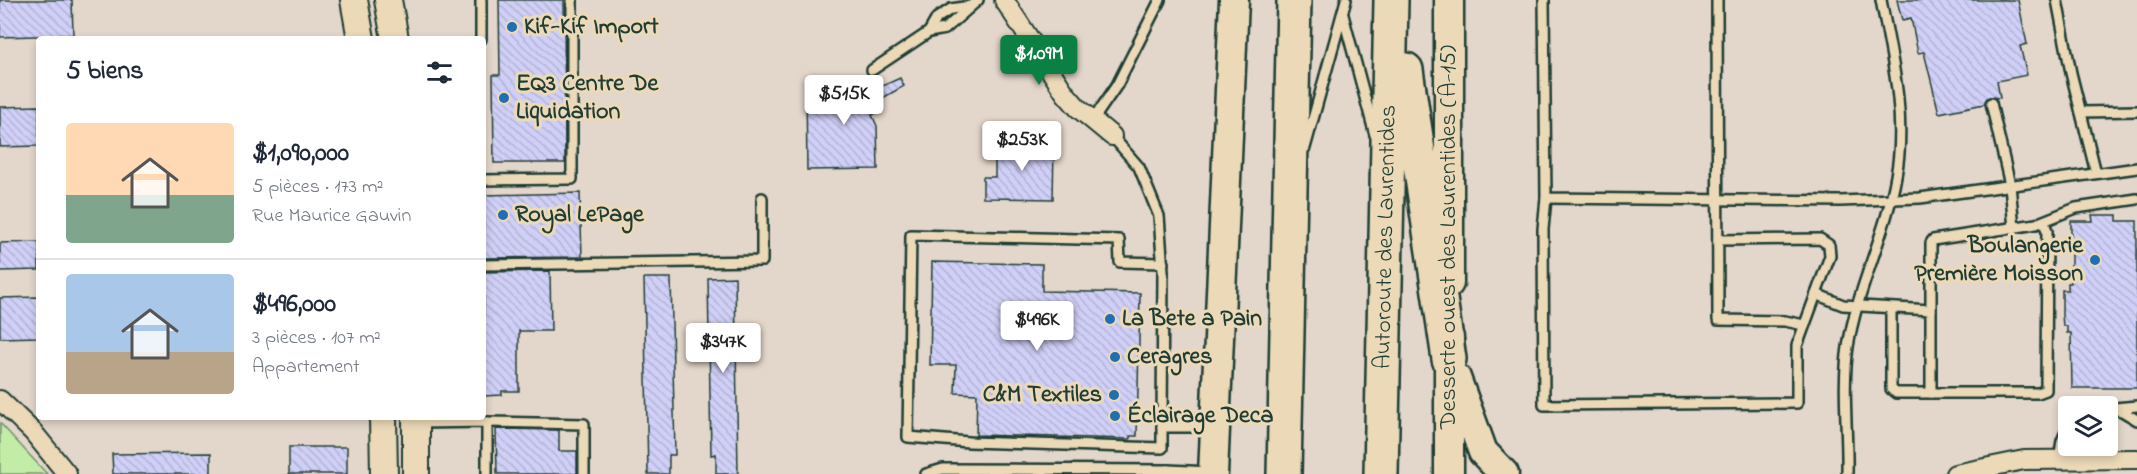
<!DOCTYPE html>
<html lang="fr">
<meta charset="utf-8">
<style>
:root{--surface:#fff;--page:#f6f6f7;--text:#1f2937;--muted:#747a83;--line:#e0e1e3;--accent:#0b8043}
body{margin:0;font-family:"Indie Flower",sans-serif;background:var(--page);color:var(--text);height:100vh;display:flex;flex-direction:column;font-size:22px;white-space:nowrap}
*{box-sizing:border-box;margin:0}
p{font-size:20px;color:var(--muted)}
.icon{flex:none;width:33px;height:33px;fill:none;stroke:currentColor;stroke-width:2;stroke-linecap:round;stroke-linejoin:round}
.map{position:relative;flex:1;overflow:hidden}
.drawer{position:absolute;left:36px;top:36px;width:450px;height:384px;display:flex;flex-direction:column;background:var(--surface);border-radius:6px;box-shadow:0 3px 9px #0003}
.drawer>*{flex:none}
.controls{position:absolute;left:2058px;top:396px;display:grid;gap:12px}
.controls a{display:grid;place-items:center;width:60px;height:60px;border-radius:6px;background:var(--surface);box-shadow:0 3px 9px #0003;font-size:30px}
.price{position:absolute;translate:-50% -51px;padding:0 14px;border-radius:6px;background:#fff;color:#222;font-size:20px;line-height:39px;filter:drop-shadow(0 2px 3px #0008)}
.price::after{content:'';position:absolute;left:50%;top:36px;width:18px;height:14px;margin-left:-9px;background:inherit;clip-path:polygon(0 0,100% 0,50% 100%)}
.price.selected{background:var(--accent);color:#fff}
ul{padding:0;list-style:none}
li{display:flex;align-items:center;gap:18px;height:150px;padding:0 30px}
li+li{border-top:2px solid var(--line)}
li span{display:grid;place-items:center;flex:none;width:168px;height:120px;border-radius:6px;color:#555}
li>.icon{margin-inline-start:auto}
span .icon{width:72px;height:72px;fill:#fffc;stroke-width:1}
li b{font-size:26px}
h2{display:flex;justify-content:space-between;align-items:center;height:72px;padding:0 30px;font-size:26px}
.map>svg:first-child{display:block}
.park{fill:#c3eca7;stroke:#71946e;stroke-width:1.5}
.building{fill:url(#building-back-hatch);stroke:#1f3d34;stroke-width:1.5}
.lines{fill:none;stroke-linecap:round;stroke-linejoin:round}
.lane-casing{stroke:#1f3d34;stroke-width:14}
.street-casing{stroke:#1f3d34;stroke-width:22}
.secondary-casing{stroke:#1f3d34;stroke-width:30}
.primary-casing{stroke:#1f3d34;stroke-width:33}
.highway-casing{stroke:#1f3d34;stroke-width:38}
.lane{stroke:#ebd9b7;stroke-width:9}
.street{stroke:#ebd9b7;stroke-width:18}
.secondary{stroke:#ebd9b7;stroke-width:26}
.primary{stroke:#ebd9b7;stroke-width:28}
.highway{stroke:#ebd9b7;stroke-width:33}
.poi-dot{fill:#1f6fb2;stroke:#ebd9b7;stroke-width:2}
.labels{text-anchor:middle;dominant-baseline:central;stroke-width:6;stroke-linejoin:round;paint-order:stroke}
.poi-label{font-size:24px;font-weight:bold;fill:#1f3d34;stroke:#ebd9b7;text-anchor:start}
.street-label{font-size:24px;fill:#1f3d34;stroke:#ebd9b7}
</style>
<div class="map">
<svg width="2137" height="474" viewBox="0 0 2137 474">
<defs>
<pattern id="building-back-hatch" width="6" height="6" patternUnits="userSpaceOnUse" patternTransform="scale(1.5)"><rect width="6" height="6" fill="#d0cff7"/><path d="M-1 5l2 2M0 0l6 6M5-1l2 2" fill="none" stroke="#b2b3d4"/></pattern>
</defs>
<rect width="100%" height="100%" fill="#e3d6ca"/>
<filter id="ink" filterUnits="userSpaceOnUse"><feTurbulence type="fractalNoise" baseFrequency=".0167" numOctaves="2"/><feDisplacementMap in="SourceGraphic" scale="12" xChannelSelector="R" yChannelSelector="G"/><feConvolveMatrix kernelMatrix="1 2 1 2 8 2 1 2 1" color-interpolation-filters="sRGB"/></filter>
<g filter="url(#ink)">
<polygon class="park" points="0,423 47,474 0,474"/>
<g class="building">
<polygon points="0,0 72,0 73,35 0,37"/>
<polygon points="499,0 564,0 565,163 494,163 493,75 500,75"/>
<polygon points="1897,0 2018,0 2027,44 2020,46 2027,75 1997,81 2000,98 1989,97 1984,104 1939,113 1924,52 1918,53 1911,18 1902,20"/>
<polygon points="900,78 904,86 879,100 878,112 872,115 877,126 878,169 807,170 806,85 863,84 874,90"/>
<polygon points="39,106 39,146 0,147 0,107"/>
<polygon points="995,142 1050,143 1054,147 1053,199 983,198 983,177 995,177"/>
<polygon points="580,193 582,257 484,258 483,195"/>
<polygon points="2092,215 2117,215 2117,221 2137,221 2137,388 2072,388 2071,333 2067,333 2067,326 2063,326 2062,315 2062,290 2068,290 2068,283 2071,283 2071,221 2093,221"/>
<polygon points="39,242 39,270 0,271 0,243"/>
<polygon points="932,262 1042,264 1042,291 1140,293 1137,436 1130,436 1130,439 976,435 977,394 955,393 956,365 930,365"/>
<polygon points="550,271 551,331 519,331 519,391 502,391 502,395 483,396 484,272"/>
<polygon points="735,277 738,474 716,474 716,454 711,455 708,278"/>
<polygon points="644,278 671,278 675,455 669,455 669,474 648,474"/>
<polygon points="39,297 39,337 0,338 0,298"/>
<polygon points="496,429 559,430 559,451 577,451 577,474 497,474"/>
<rect x="289" y="447" width="58" height="27"/>
<polygon points="211,453 211,474 113,474 112,454"/>
</g>
<g class="lines">
<defs>
<g id="lane">
<polyline points="1544,0 1546,198 1840,201 1920,198 2137,168"/>
<polyline points="1717,0 1718,320 1785,321 1804,325"/>
<polyline points="2057,0 2071,73 2096,173"/>
<polyline points="1343,15 1375,135"/>
<polyline points="929,32 945,29 978,0"/>
<polyline points="481,39 481,0"/>
<polyline points="872,70 929,32 937,18 951,9 970,6"/>
<polyline points="1991,103 2010,185 2014,228"/>
<polyline points="2081,112 2137,111"/>
<polyline points="1093,120 1117,85 1160,0"/>
<polyline points="1112,136 1139,167 1159,216 1163,271 1162,427 1211,427"/>
<polyline points="1305,148 1346,0"/>
<polyline points="483,180 572,179 572,0"/>
<polyline points="1546,198 1543,229 1544,405 1797,403 1797,346 1830,256 1829,245 1820,239 1718,240"/>
<polyline points="483,265 762,261 762,198"/>
<polyline points="1816,294 1843,305 1931,310 1931,393 1896,393 1891,389 1891,309"/>
<polyline points="1931,310 1931,243 1933,240 2036,224 2076,208 2137,199"/>
<polyline points="1931,393 2038,393 2046,390 2047,231 2044,222"/>
<polyline points="2108,408 2122,411 2137,420"/>
<polyline points="2115,408 2137,406"/>
<polyline points="487,422 584,424 584,474"/>
<polyline points="418,423 487,422 487,474"/>
<polyline points="1162,427 1162,448 969,442 908,437 911,235 1119,240 1120,262 1163,263"/>
<polyline points="2059,459 2062,441 2068,427"/>
<polyline points="1168,473 1168,470 1211,472"/>
<polyline points="926,474 943,469 1168,470"/>
<path d="M1847 474C1848 432 1842 388 1848 347 1857 288 1886 234 1896 176 1907 117 1892 58 1881 0"/>
</g>
<g id="street">
<polyline points="1004,0 1065,93 1078,108 1112,136"/>
<polyline points="0,400 33,432 67,474"/>
<polyline points="1955,474 2024,460 2137,459"/>
</g>
<g id="secondary">
<polyline points="354,0 361,39"/>
<polyline points="388,0 395,39"/>
<polyline points="383,417 384,474"/>
<polyline points="416,417 416,474"/>
</g>
<g id="primary">
<polyline points="1449,0 1449,283"/>
<polyline points="1449,338 1449,474"/>
<polyline points="1456,378 1483,452 1504,474"/>
<polyline points="1213,474 1234,0"/>
</g>
<g id="highway">
<polyline points="1406,70 1449,359"/>
<polyline points="1284,474 1294,0"/>
<path id="s1" d="M1381 474 1391 0"/>
</g>
</defs>
<use href="#lane" class="lane-casing"/>
<use href="#street" class="street-casing"/>
<use href="#secondary" class="secondary-casing"/>
<use href="#primary" class="primary-casing"/>
<use href="#highway" class="highway-casing"/>
<use href="#lane" class="lane"/>
<use href="#street" class="street"/>
<use href="#secondary" class="secondary"/>
<use href="#primary" class="primary"/>
<use href="#highway" class="highway"/>
</g>
</g>
<g class="poi-dot">
<circle cx="512" cy="27" r="6"/>
<circle cx="504" cy="98" r="6"/>
<circle cx="503" cy="215" r="6"/>
<circle cx="2095" cy="260" r="6"/>
<circle cx="1110" cy="319" r="6"/>
<circle cx="1115" cy="357" r="6"/>
<circle cx="1114" cy="395" r="6"/>
<circle cx="1115" cy="416" r="6"/>
</g>
<g class="labels">
<g class="poi-label">
<text x="524" y="27">Kif-Kif Import</text>
<text x="516" y="84">EQ3 Centre De<tspan x="516" dy="28">Liquidation</tspan></text>
<text x="515" y="215">Royal LePage</text>
<text x="2083" y="246" text-anchor="end">Boulangerie<tspan x="2083" dy="28">Première Moisson</tspan></text>
<text x="1122" y="319">La Bete a Pain</text>
<text x="1127" y="357">Ceragres</text>
<text x="1102" y="395" text-anchor="end">C&amp;M Textiles</text>
<text x="1127" y="416">Éclairage Deca</text>
</g>
<g class="street-label">
<text stroke="none"><textPath href="#s1" startOffset="237">Autoroute des Laurentides</textPath></text>
<text transform="translate(1449 237) rotate(-90)">Desserte ouest des Laurentides (A-15)</text>
</g>
</g>
</svg>
<div class="controls">
<a><svg class="icon" aria-label="layers" viewBox="0 0 24 24"><path d="M12 4l9 5-9 5-9-5zM3 14l9 5 9-5"/></svg></a>
</div>
<b class="price selected" style="left:1039px;top:86px">$1.09M</b>
<b class="price" style="left:844px;top:126px">$515K</b>
<b class="price" style="left:1022px;top:172px">$253K</b>
<b class="price" style="left:1037px;top:352px">$496K</b>
<b class="price" style="left:723px;top:374px">$347K</b>
<section class="drawer">
<h2>5 biens<svg class="icon" aria-label="filters" viewBox="0 0 24 24"><path d="M4 7h16M4 17h16"/><circle cx="9" cy="7" r="2"/><circle cx="15" cy="17" r="2"/></svg></h2>
<ul>
<li><span style="background:linear-gradient(#ffd9b3 60%,#7fa58c 0)"><svg class="icon" aria-label="home" viewBox="0 0 24 24"><path d="M3 11l9-7 9 7M6 9v11h12V9"/></svg></span><div><b>$1,090,000</b><p>5 pièces · 173 m²</p><p>Rue Maurice Gauvin</p></div></li>
<li><span style="background:linear-gradient(#a9c7e8 65%,#b9a48a 0)"><svg class="icon" aria-label="home" viewBox="0 0 24 24"><path d="M3 11l9-7 9 7M6 9v11h12V9"/></svg></span><div><b>$496,000</b><p>3 pièces · 107 m²</p><p>Appartement</p></div></li>
</ul>
</section>
</div>
